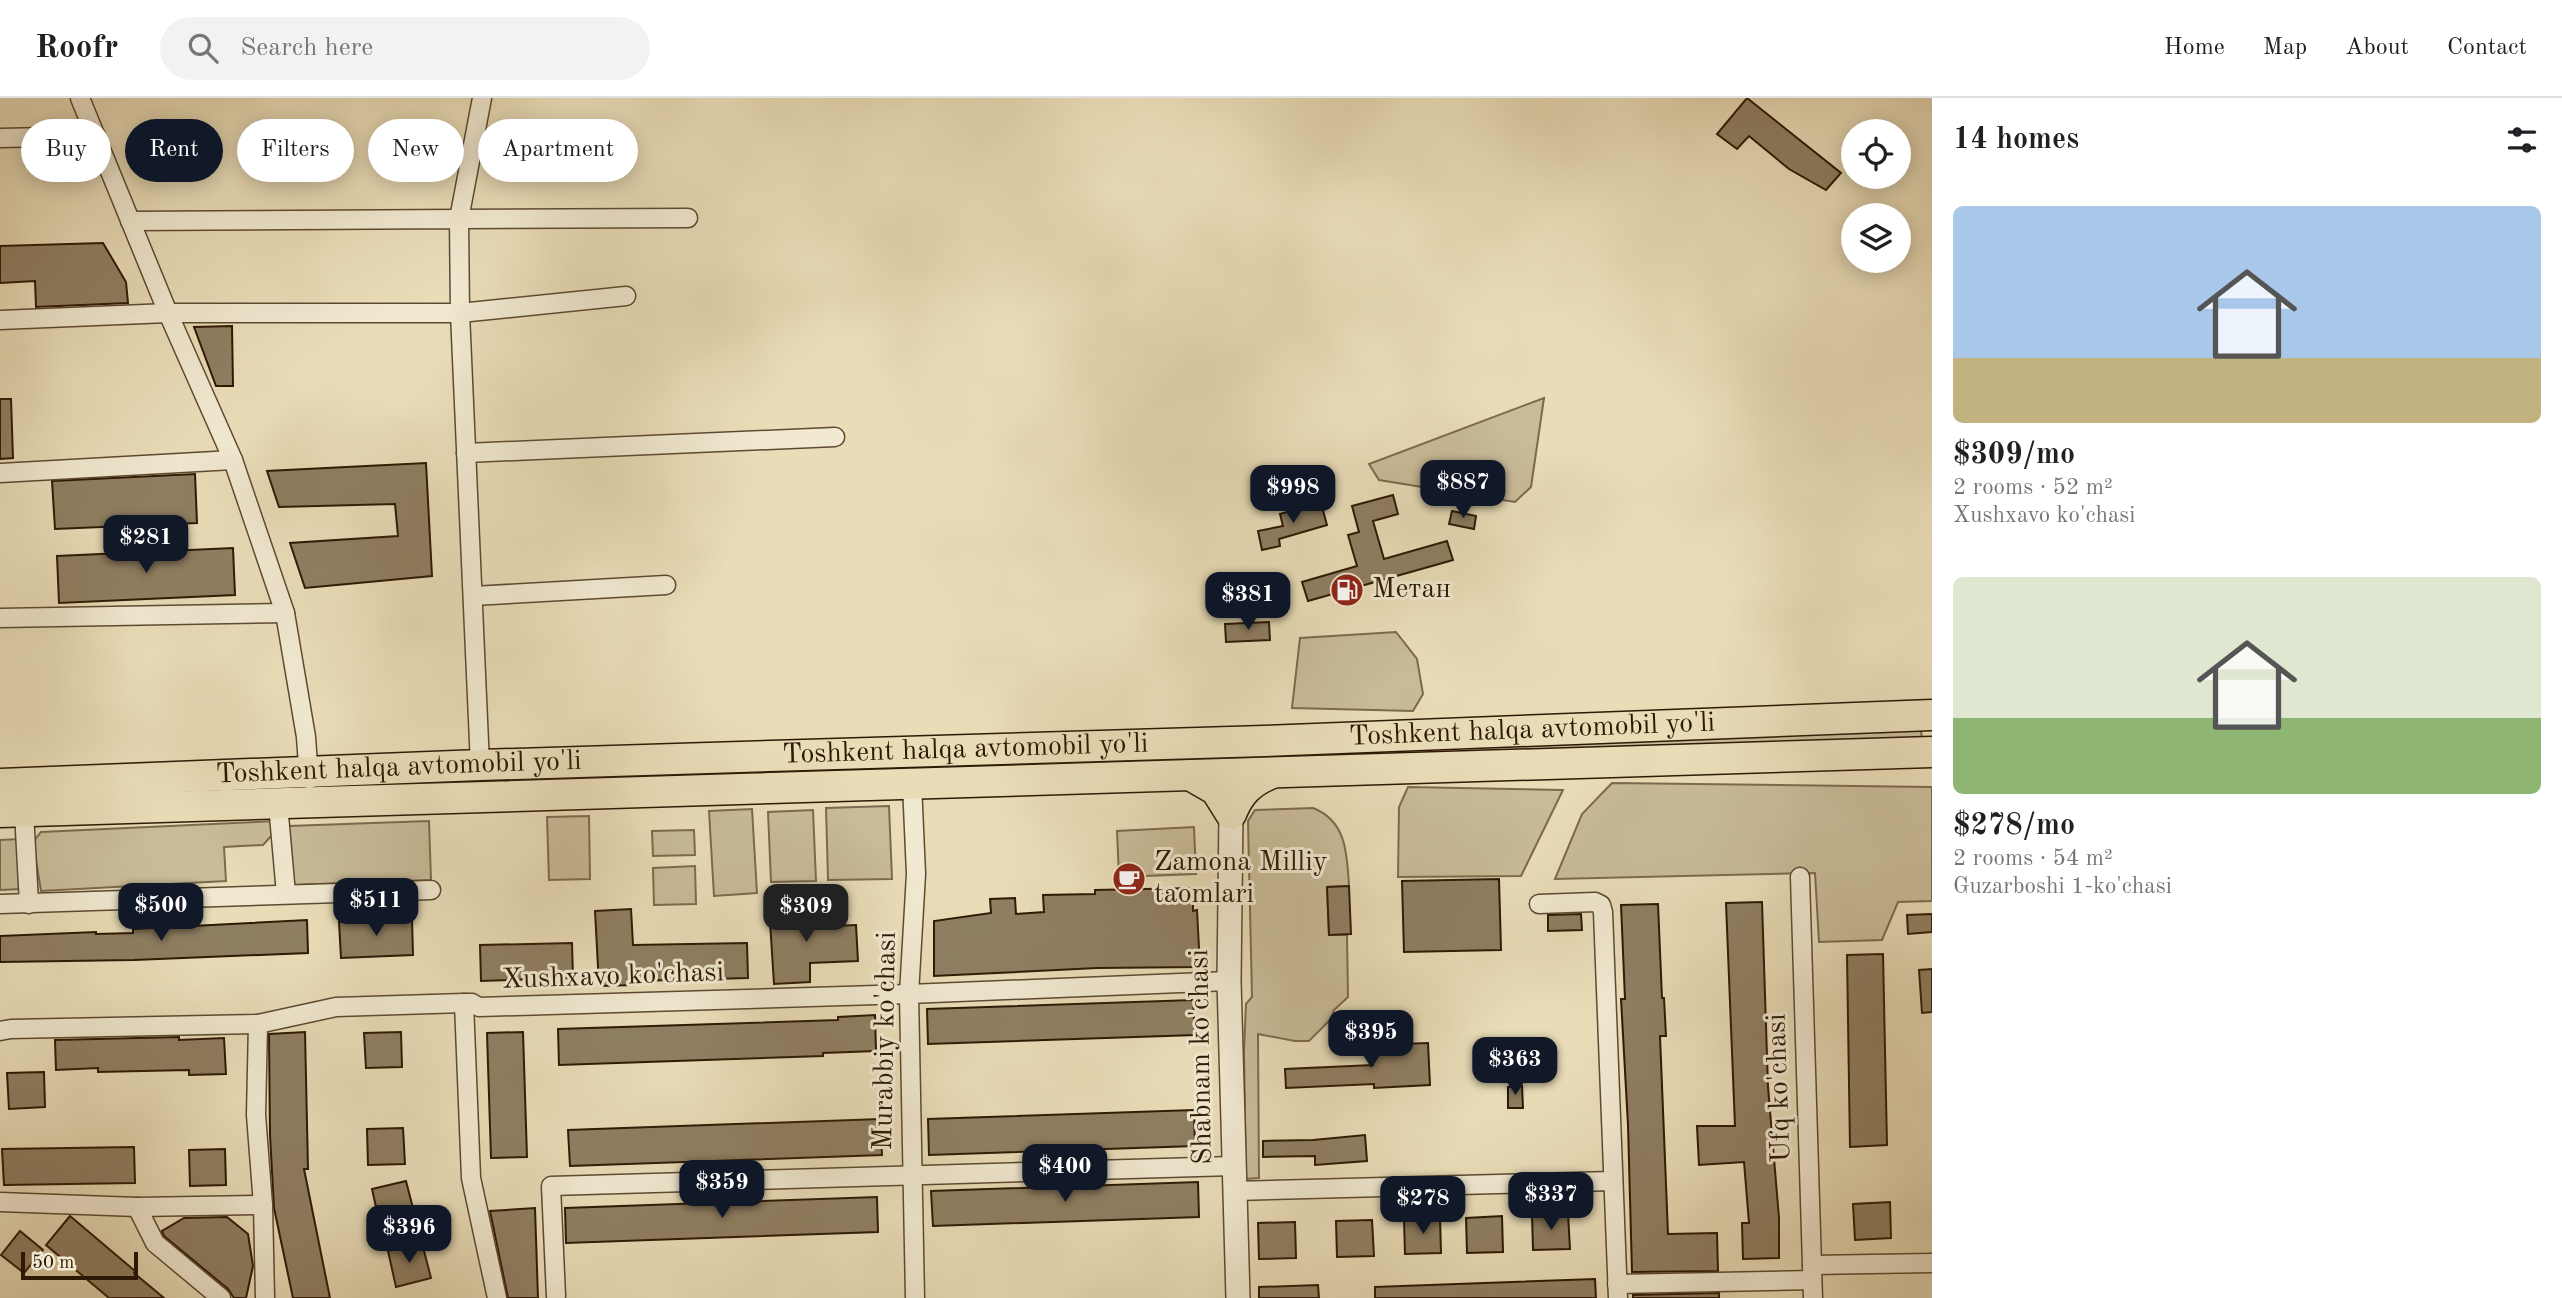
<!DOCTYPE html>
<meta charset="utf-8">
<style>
:root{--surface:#fff;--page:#f2f2f2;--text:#202124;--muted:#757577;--line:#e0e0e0;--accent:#111827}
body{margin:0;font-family:"Old Standard TT",serif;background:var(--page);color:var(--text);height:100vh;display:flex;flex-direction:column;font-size:26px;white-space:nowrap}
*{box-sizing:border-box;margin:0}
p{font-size:23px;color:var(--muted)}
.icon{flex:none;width:38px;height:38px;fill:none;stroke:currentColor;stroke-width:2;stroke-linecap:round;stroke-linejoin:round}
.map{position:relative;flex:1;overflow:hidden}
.sheet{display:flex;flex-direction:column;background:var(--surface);width:630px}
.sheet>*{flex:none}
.hud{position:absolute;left:21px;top:21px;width:665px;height:63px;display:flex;gap:14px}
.buttons{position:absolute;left:1841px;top:21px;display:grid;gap:14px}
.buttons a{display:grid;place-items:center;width:70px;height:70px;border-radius:50%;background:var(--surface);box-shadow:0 4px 18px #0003;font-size:35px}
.scale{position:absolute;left:21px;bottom:18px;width:117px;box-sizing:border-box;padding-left:7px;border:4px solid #2e1904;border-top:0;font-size:19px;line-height:24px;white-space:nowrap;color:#2e1904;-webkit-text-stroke:5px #f1e9d1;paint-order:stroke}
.price{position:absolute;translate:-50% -60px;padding:0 16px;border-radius:14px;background:var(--accent);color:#fff;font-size:23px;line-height:46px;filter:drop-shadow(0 2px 4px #0008)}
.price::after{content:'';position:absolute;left:50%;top:42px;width:21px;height:16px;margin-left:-10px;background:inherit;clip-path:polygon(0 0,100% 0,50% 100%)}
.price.selected{background:#222;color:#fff}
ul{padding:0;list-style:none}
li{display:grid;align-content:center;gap:14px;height:371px;padding:0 21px}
li span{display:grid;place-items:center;height:217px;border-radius:10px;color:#555}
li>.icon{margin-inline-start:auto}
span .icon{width:126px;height:126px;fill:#fffc;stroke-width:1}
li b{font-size:30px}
h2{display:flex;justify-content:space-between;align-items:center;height:84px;padding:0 21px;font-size:30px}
.pill{padding:0 24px;border-radius:32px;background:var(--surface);box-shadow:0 4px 18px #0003;font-size:24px;line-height:63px}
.pill.selected{background:var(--accent);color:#fff}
header{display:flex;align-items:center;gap:42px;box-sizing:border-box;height:98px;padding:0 35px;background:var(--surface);border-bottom:2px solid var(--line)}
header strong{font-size:33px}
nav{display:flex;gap:38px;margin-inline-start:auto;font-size:24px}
.search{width:490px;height:63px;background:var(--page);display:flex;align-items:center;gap:18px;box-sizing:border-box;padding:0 24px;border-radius:38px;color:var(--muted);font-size:26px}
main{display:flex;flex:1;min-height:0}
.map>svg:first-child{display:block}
.green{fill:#c9bc99;stroke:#7c6a4e;stroke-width:2}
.building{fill:#8f7f62;stroke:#2e1904;stroke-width:2}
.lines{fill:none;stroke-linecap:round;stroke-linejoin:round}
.minor-casing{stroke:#5d4a31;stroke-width:21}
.tertiary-casing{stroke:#5d4a31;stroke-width:26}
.trunk-casing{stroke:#2e1904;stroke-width:33}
.minor{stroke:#f1e9d1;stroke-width:18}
.tertiary{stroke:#f1e9d1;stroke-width:23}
.trunk{stroke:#e9ddb8;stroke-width:30}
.labels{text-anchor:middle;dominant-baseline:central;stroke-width:6;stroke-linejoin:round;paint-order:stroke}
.poi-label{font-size:28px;fill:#2e1904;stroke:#f1e9d1;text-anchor:start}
.street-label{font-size:28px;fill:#2e1904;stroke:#f1e9d1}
</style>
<header>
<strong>Roofr</strong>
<div class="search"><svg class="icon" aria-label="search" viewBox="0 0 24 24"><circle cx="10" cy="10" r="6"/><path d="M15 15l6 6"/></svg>Search here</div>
<nav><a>Home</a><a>Map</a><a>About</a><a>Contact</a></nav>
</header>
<main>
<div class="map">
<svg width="1932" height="1200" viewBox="0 0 1932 1200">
<rect width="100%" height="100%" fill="#e9ddb8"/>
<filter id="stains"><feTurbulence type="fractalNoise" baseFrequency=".00286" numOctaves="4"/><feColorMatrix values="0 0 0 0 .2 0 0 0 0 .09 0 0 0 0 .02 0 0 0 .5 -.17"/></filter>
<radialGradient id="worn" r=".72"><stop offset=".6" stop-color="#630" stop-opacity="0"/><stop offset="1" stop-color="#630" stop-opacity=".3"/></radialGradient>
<g class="green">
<polygon points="1544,300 1531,389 1515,404 1379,382 1369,366"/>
<polygon points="1396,534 1417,561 1423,596 1413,613 1292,610 1300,540"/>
<polygon points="1921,632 1922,642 917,674 917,664"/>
<polygon points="852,668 853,677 342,691 342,682"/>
<polygon points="1612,685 1932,689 1932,803 1898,804 1882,842 1819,844 1815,775 1555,781 1582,716"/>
<polygon points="1408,689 1563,692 1521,778 1398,779 1399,709"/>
<polygon points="889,708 892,781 828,782 826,710"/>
<path d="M1313 710C1347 723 1347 757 1349 788L1327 789 1329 837H1347L1348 899 1334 912 1331 921 1309 943H1295L1258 936 1259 1080 1246 1081 1244 954 1246 906 1252 899 1248 723 1255 712Z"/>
<polygon points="752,711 757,795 714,798 709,713"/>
<polygon points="813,712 816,783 771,784 768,714"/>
<polygon points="589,718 590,781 549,782 547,719"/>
<polygon points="275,723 273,736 263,747 224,749 226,783 41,793 33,744 41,734"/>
<polygon points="429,723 431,782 291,787 289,728"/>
<polygon points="1194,729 1196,776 1119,779 1117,733"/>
<polygon points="694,732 695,757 653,758 652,733"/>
<polygon points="19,741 21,791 0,792 0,742"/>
<polygon points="695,768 696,806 654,807 653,770"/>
</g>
<g class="building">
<polygon points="1747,0 1841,75 1826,92 1789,71 1749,38 1737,51 1717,36"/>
<polygon points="103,145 126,184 128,205 36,209 35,183 0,185 0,148"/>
<polygon points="232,228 233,288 216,288 194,229"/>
<polygon points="0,301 11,301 13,360 0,361"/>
<polygon points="426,365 432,478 305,490 290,445 398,438 395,406 279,409 267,373"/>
<polygon points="195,376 197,425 55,431 52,383"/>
<polygon points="1393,397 1398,416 1373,423 1384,461 1447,443 1453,462 1308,503 1302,484 1357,468 1348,437 1359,434 1352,408"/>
<polygon points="1321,405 1327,427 1279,441 1280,448 1262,452 1258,433 1283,428 1280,416"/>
<polygon points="1452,413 1476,418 1474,431 1449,426"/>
<polygon points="233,450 235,497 59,505 57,458"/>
<polygon points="1269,524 1270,542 1226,544 1225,526"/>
<polygon points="1499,781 1501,852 1404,854 1402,783"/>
<polygon points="1349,788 1351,836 1329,837 1327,789"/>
<polygon points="1193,790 1193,813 1197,812 1200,869 1097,870 934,878 934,823 991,815 990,801 1015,800 1016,816 1044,814 1043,797 1095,796 1095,792"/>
<polygon points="1762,804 1768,989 1779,1120 1779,1160 1743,1161 1742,1125 1749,1125 1744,1064 1699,1067 1697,1028 1735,1028 1726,805"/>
<polygon points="1658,806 1662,900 1664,900 1666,938 1660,938 1668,1136 1717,1135 1718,1173 1632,1174 1628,1027 1621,901 1625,901 1621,807"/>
<polygon points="806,807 807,829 856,827 858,863 810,865 810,884 774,886 769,808"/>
<polygon points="631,811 633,847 747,845 748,880 635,883 635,887 599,888 595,813"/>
<polygon points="1581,816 1582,832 1548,833 1548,817"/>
<polygon points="1932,816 1932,834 1908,836 1907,817"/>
<polygon points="412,821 413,857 341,860 339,824"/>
<polygon points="307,822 308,855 134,862 0,864 0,838 96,834 96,836 133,835 133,831"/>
<polygon points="572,845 573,880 481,883 480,847"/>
<polygon points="1883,856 1887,1047 1850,1049 1847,857"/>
<polygon points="1932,871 1932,914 1922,915 1919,872"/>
<polygon points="1193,902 1195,937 928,946 927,911"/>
<polygon points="875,917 876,953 823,955 823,958 559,967 558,931 838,922 838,919"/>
<polygon points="305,934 308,1071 304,1071 330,1200 293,1200 274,1110 270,1037 269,936"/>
<polygon points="401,934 402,969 366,970 364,935"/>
<polygon points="523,934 527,1059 491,1060 487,935"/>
<polygon points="179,939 179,942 224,940 226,976 189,977 189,972 98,974 98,970 56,972 55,942"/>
<polygon points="1428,945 1430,987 1374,990 1374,986 1286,990 1285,971 1373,967 1372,947"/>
<polygon points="44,974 45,1009 9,1011 7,975"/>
<polygon points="1522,988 1523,1010 1508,1010 1508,989"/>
<polygon points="1194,1012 1195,1048 929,1057 928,1021"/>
<polygon points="880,1021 882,1057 570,1068 568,1032"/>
<polygon points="403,1030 405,1066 368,1067 367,1031"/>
<polygon points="1365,1037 1367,1063 1315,1067 1315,1058 1263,1059 1263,1043 1313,1042"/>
<polygon points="134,1049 135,1085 4,1087 2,1051"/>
<polygon points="225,1051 226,1087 190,1088 189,1052"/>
<polygon points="406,1083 415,1118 380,1127 372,1091"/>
<polygon points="1198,1084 1199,1119 933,1128 931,1093"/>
<polygon points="877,1099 878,1134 566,1145 565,1110"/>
<polygon points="1890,1104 1891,1140 1855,1142 1853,1106"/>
<polygon points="535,1110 538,1200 508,1200 490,1113"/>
<polygon points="1568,1115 1570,1151 1533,1152 1532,1116"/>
<polygon points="70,1118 135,1173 134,1175 164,1200 109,1200 46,1147"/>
<polygon points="1502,1118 1503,1154 1467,1155 1466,1120"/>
<polygon points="227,1119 248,1136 253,1168 246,1200 234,1200 228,1191 164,1138 162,1133 184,1120"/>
<polygon points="1440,1119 1441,1155 1405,1156 1404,1121"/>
<polygon points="1372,1122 1374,1158 1337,1159 1336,1123"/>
<polygon points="1295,1124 1296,1160 1259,1161 1258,1125"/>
<polygon points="20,1133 43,1152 24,1175 1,1157"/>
<polygon points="422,1145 431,1180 396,1189 388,1153"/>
<polygon points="1595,1181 1596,1200 1375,1200 1375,1189"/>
<polygon points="1318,1187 1319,1200 1259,1200 1259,1189"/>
<polygon points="1719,1195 1719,1200 1633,1200 1633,1197"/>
</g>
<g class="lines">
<defs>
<g id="minor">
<polyline points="80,0 168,215 233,362 285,515 306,639 309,681"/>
<polyline points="482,0 459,121 688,120"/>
<polyline points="0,40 96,38"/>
<polyline points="130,123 459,121 460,215 626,198"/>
<polyline points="0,222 168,215 460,215 480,667"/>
<polyline points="466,355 835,339"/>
<polyline points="0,375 233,362"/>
<polyline points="473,498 666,487"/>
<polyline points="0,520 285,515"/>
<polyline points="912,686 916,776 909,896 915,1200"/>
<polyline points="278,706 286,796"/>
<polyline points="24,714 29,806"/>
<polyline points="1800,779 1813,1200"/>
<polyline points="0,806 431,792"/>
<polyline points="1539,806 1595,804 1601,807 1603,814 1618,1200"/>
<polyline points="258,926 256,1017 263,1107 265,1200"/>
<polyline points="0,933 11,931 258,926 336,909 464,905"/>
<polyline points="1234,1093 1613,1083"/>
<polyline points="0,1104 137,1109 263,1107"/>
<polyline points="137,1109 155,1145 221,1200"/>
<polyline points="1812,1167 1932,1165"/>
<polyline points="1617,1186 1812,1182"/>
<polyline points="556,1198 551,1088 1233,1068"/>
<polyline points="497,1200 471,1080 464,905 472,905 479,909 909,896 1229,883"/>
</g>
<polyline id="tertiary" points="1231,716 1229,883 1238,1200"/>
<g id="trunk">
<path d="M1190 677 1216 692 1231 716C1239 695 1250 684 1272 675"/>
<path id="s1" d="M0 686 480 667 1264 643 1932 617"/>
<polyline points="0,714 1932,654"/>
</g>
</defs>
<use href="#minor" class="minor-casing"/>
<use href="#tertiary" class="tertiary-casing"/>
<use href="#trunk" class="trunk-casing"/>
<use href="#minor" class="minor"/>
<use href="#tertiary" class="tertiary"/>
<use href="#trunk" class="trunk"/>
</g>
<defs>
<symbol id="fuel-disc" viewBox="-11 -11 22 22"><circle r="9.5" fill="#8f2418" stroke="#f1e9d1"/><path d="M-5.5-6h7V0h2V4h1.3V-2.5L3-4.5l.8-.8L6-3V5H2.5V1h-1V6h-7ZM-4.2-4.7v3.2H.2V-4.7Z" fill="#fff"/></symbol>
<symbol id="cafe-disc" viewBox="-11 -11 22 22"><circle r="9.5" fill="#8f2418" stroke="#f1e9d1"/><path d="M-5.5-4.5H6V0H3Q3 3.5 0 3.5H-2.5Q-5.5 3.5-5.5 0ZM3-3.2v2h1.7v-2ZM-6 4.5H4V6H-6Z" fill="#fff"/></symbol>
</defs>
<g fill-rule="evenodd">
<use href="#fuel-disc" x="1328" y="473" width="38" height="38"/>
<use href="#cafe-disc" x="1110" y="762" width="38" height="38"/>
</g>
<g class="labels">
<g class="poi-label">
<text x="1372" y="492">Метан</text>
<text x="1154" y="765">Zamona Milliy<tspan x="1154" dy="32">taomlari</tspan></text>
</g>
<g class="street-label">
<text stroke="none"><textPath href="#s1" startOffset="1533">Toshkent halqa avtomobil yo'li</textPath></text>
<text stroke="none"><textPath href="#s1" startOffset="966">Toshkent halqa avtomobil yo'li</textPath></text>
<text stroke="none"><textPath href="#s1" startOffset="399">Toshkent halqa avtomobil yo'li</textPath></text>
<text transform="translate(613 879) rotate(-2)">Xushxavo ko'chasi</text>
<text transform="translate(886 943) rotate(-89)">Murabbiy ko'chasi</text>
<text transform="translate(1202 959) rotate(-91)">Shabnam ko'chasi</text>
<text transform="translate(1780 990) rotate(-92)">Ufq ko'chasi</text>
</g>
</g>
<rect width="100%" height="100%" filter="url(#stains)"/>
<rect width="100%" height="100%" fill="url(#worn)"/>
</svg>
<div class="buttons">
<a><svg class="icon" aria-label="locate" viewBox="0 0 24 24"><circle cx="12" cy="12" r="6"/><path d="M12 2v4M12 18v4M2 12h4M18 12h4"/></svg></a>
<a><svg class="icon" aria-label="layers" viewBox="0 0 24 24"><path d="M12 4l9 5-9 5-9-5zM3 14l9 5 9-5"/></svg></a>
</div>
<div class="scale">50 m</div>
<b class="price" style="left:1463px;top:422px">$887</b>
<b class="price" style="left:1293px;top:427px">$998</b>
<b class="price" style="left:146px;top:477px">$281</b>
<b class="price" style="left:1248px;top:534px">$381</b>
<b class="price" style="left:376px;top:840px">$511</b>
<b class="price" style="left:161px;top:845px">$500</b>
<b class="price selected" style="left:806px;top:846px">$309</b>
<b class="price" style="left:1371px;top:972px">$395</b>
<b class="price" style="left:1515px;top:999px">$363</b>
<b class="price" style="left:1065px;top:1106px">$400</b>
<b class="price" style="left:722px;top:1122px">$359</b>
<b class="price" style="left:1551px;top:1134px">$337</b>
<b class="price" style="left:1423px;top:1138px">$278</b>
<b class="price" style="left:409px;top:1167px">$396</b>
<div class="hud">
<a class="pill">Buy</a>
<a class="pill selected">Rent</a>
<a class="pill">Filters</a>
<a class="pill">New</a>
<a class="pill">Apartment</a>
</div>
</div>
<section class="sheet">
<h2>14 homes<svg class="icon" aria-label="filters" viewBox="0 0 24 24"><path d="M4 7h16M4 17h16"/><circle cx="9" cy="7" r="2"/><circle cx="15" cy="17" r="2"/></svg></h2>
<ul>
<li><span style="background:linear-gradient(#a9c7e8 70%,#c2b280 0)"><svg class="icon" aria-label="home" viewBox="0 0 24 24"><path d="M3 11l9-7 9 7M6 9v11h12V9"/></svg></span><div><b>$309/mo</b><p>2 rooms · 52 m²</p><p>Xushxavo ko'chasi</p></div></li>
<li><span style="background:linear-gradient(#dfe7d0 65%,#8fb573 0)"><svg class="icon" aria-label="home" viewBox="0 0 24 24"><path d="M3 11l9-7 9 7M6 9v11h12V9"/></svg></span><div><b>$278/mo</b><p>2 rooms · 54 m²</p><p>Guzarboshi 1-ko'chasi</p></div></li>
</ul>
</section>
</main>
